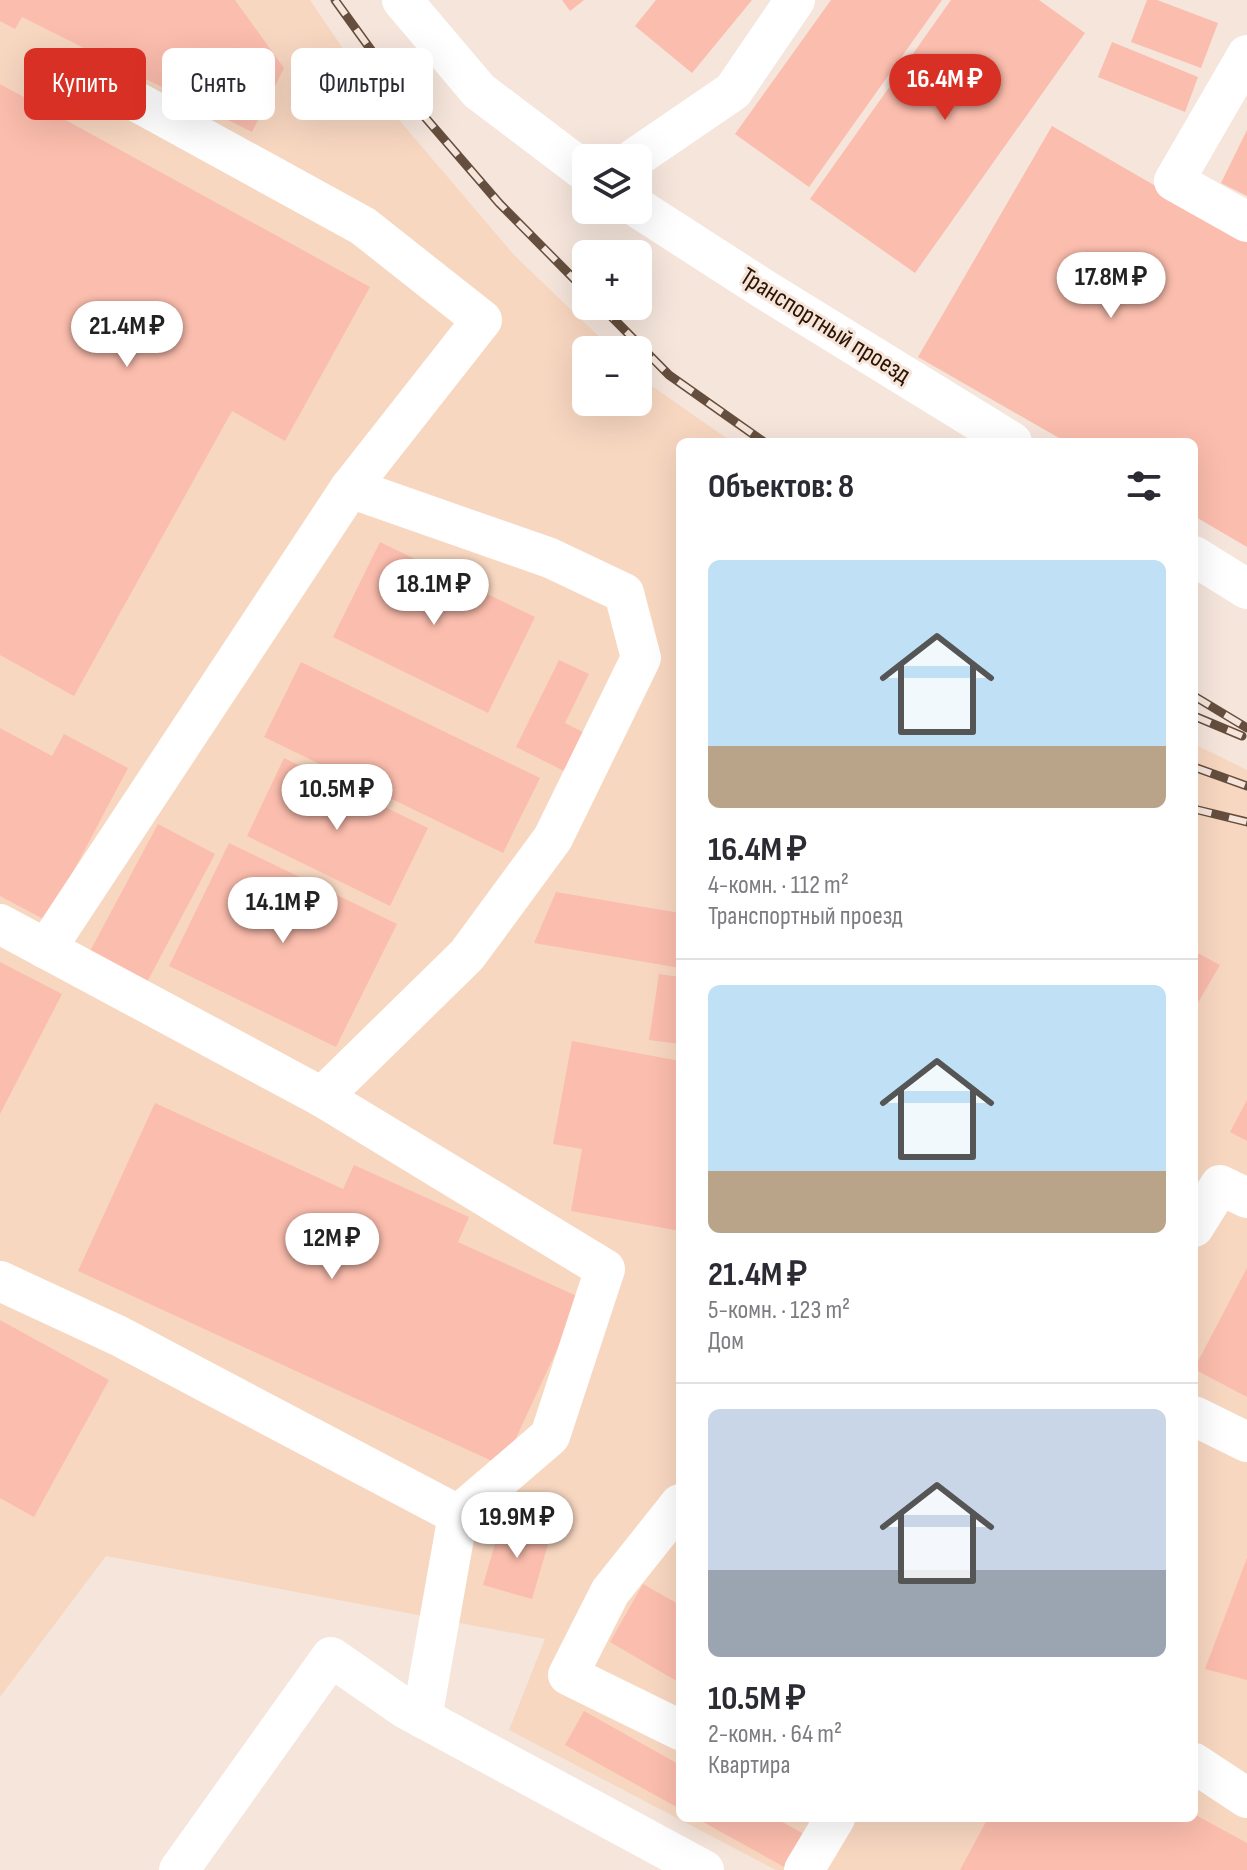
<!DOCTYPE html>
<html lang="ru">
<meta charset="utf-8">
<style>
:root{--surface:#fff;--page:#f7f7f7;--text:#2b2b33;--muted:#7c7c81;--line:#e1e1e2;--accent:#d93025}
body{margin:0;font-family:"Sofia Sans Condensed",sans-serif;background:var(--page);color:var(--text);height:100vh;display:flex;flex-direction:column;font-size:30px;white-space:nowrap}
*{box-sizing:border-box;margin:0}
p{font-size:26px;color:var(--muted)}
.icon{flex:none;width:44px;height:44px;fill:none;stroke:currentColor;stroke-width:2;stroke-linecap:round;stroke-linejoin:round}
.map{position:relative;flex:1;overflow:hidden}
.panel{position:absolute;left:676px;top:438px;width:522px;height:1384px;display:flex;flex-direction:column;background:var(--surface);border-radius:12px;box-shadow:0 8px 32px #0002}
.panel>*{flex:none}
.banner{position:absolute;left:24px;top:48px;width:532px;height:72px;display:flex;gap:16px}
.tools{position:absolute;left:572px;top:144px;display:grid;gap:16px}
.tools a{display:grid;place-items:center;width:80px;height:80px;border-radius:12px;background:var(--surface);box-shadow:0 8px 32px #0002;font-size:40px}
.price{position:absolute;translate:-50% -68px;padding:0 18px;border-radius:28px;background:#fff;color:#222;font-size:26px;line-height:52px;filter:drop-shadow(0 2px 4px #0008)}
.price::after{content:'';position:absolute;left:50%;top:48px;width:24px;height:18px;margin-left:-12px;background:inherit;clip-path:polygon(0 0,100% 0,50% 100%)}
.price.current{background:var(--accent);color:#fff}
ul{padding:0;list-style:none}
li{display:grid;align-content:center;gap:16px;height:424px;padding:0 32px}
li+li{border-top:2px solid var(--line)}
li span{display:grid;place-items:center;height:248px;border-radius:12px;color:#555}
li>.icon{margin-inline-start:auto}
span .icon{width:144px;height:144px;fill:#fffc;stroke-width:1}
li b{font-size:34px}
h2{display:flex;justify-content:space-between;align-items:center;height:96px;padding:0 32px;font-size:34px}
.pill{padding:0 28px;border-radius:12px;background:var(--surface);box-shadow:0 8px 32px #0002;font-size:28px;line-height:72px}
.pill.current{background:var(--accent);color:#fff}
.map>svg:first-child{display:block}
.built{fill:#f8d7c1}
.building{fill:#fbbdad}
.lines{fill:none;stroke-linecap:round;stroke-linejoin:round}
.minor{stroke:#fff;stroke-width:40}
.rail-casing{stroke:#654e3d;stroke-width:9}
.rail{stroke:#f5e5db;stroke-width:6;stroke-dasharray:18;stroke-linecap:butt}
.labels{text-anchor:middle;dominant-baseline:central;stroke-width:6;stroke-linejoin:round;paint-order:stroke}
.street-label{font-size:26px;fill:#2d1300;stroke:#f5e5db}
</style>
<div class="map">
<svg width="1247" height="1870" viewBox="0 0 1247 1870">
<rect width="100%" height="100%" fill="#f5e5db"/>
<polygon class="built" points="0,0 310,0 360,74 514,255 613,350 586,350 586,402 638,402 638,374 649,384 732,442 680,442 680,1818 1194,1818 1194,744 1247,770 1247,1870 776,1870 509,1730 545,1639 106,1556 0,1697"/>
<g class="building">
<polygon points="0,0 235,0 284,68 252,132 22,17 15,29 0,21"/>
<polygon points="562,0 584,0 570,11"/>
<polygon points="656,0 752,0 692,73 635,26"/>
<polygon points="831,0 942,0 809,187 735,134"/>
<polygon points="951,0 1039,0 1085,33 915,273 810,199"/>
<polygon points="1147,0 1157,0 1218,23 1201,68 1131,42"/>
<polygon points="1112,42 1198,77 1185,112 1098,77"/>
<polygon points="0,84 370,287 285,441 232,411 74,696 0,655"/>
<polygon points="1052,126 1247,239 1247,547 1194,516 1194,442 1066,442 918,357"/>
<polygon points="1247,130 1247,196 1221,183"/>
<polygon points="380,542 535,617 488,713 333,637"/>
<polygon points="559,660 589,674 565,723 587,734 568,773 516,747"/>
<polygon points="301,662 540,778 503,853 264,737"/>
<polygon points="0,728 52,756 64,734 128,768 47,921 0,896"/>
<polygon points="284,758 428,828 390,906 247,836"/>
<polygon points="158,824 215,854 146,984 89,953"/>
<polygon points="229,843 397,924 336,1047 169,966"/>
<polygon points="556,892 680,913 680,968 534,943"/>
<polygon points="1194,951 1220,965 1196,1006 1194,1005"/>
<polygon points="0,962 62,994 0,1114"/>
<polygon points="659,974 680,977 680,1044 649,1040"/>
<polygon points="572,1041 680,1061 680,1231 571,1211 582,1149 553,1144"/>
<polygon points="1247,1100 1247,1141 1230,1132"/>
<polygon points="155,1103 343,1189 354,1165 469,1217 458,1242 581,1298 503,1466 78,1271"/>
<polygon points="1247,1268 1247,1397 1194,1369"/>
<polygon points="0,1320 109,1380 34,1517 0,1498"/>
<polygon points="502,1520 551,1534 532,1599 483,1585"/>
<polygon points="1247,1558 1247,1680 1205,1669"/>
<polygon points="643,1584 680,1605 680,1683 610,1642"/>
<polygon points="584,1711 680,1765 680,1809 565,1745"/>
<polygon points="1194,1814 1247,1843 1247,1870 960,1870 988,1818 1194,1818"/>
<polygon points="696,1818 775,1818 804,1834 786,1868"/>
</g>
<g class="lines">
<g class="minor">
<polyline points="402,0 479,91 586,172"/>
<polyline points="1247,55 1174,181 1247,222"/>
<polyline points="635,158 733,91 795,0"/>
<polyline points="638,208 762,288 1012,442"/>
<polyline points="1194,556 1247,589"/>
<polyline points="0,924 322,1097 605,1269 550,1436 458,1515"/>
<polyline points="46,949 350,488 482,320 363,226 139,103"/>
<polyline points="322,1097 467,955 553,838 641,658 624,593 550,558 350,488"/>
<polyline points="1194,1227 1220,1185 1247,1198"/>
<polyline points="0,1281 119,1336 458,1515 422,1718"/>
<polyline points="1194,1416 1247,1442"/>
<polyline points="680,1504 610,1592 568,1675 680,1730"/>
<polyline points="1194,1763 1247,1798"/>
<polyline points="179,1870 331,1657 406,1709 704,1870"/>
<polyline points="804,1870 835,1818"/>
</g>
<defs>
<g id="rail">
<polyline points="335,0 392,79 499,203 586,291"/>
<polyline points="601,306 669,375 764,442"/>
<polyline points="1194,696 1247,728"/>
<polyline points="1194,716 1242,736"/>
<polyline points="1194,767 1247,786"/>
<polyline points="1194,809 1247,822"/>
</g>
</defs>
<use href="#rail" class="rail-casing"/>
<use href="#rail" class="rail"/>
</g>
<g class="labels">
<g class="street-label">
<text transform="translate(825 326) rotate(32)">Транспортный проезд</text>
</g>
</g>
</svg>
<div class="tools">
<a><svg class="icon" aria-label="layers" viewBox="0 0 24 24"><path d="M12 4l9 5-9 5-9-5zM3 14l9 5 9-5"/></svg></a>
<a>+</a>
<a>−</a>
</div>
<b class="price current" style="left:945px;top:122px">16.4M ₽</b>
<b class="price" style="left:1111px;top:320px">17.8M ₽</b>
<b class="price" style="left:127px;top:369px">21.4M ₽</b>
<b class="price" style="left:434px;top:627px">18.1M ₽</b>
<b class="price" style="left:337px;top:832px">10.5M ₽</b>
<b class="price" style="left:283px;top:945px">14.1M ₽</b>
<b class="price" style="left:332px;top:1281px">12M ₽</b>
<b class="price" style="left:517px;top:1560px">19.9M ₽</b>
<div class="banner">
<a class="pill current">Купить</a>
<a class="pill">Снять</a>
<a class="pill">Фильтры</a>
</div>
<section class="panel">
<h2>Объектов: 8<svg class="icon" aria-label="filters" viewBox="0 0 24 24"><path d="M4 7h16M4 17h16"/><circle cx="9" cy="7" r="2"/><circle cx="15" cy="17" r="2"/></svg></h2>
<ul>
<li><span style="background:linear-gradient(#bfe0f5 75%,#b9a48a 0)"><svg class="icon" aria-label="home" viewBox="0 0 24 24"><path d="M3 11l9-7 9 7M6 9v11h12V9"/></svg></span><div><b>16.4M ₽</b><p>4-комн. · 112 m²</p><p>Транспортный проезд</p></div></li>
<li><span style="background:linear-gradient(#bfe0f5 75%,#b9a48a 0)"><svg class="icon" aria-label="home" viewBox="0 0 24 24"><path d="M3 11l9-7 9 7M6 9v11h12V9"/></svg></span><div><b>21.4M ₽</b><p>5-комн. · 123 m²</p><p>Дом</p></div></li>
<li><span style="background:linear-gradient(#c9d6e8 65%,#9aa5b1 0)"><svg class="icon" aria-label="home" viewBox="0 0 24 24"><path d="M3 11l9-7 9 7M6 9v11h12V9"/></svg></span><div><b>10.5M ₽</b><p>2-комн. · 64 m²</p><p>Квартира</p></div></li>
</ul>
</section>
</div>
